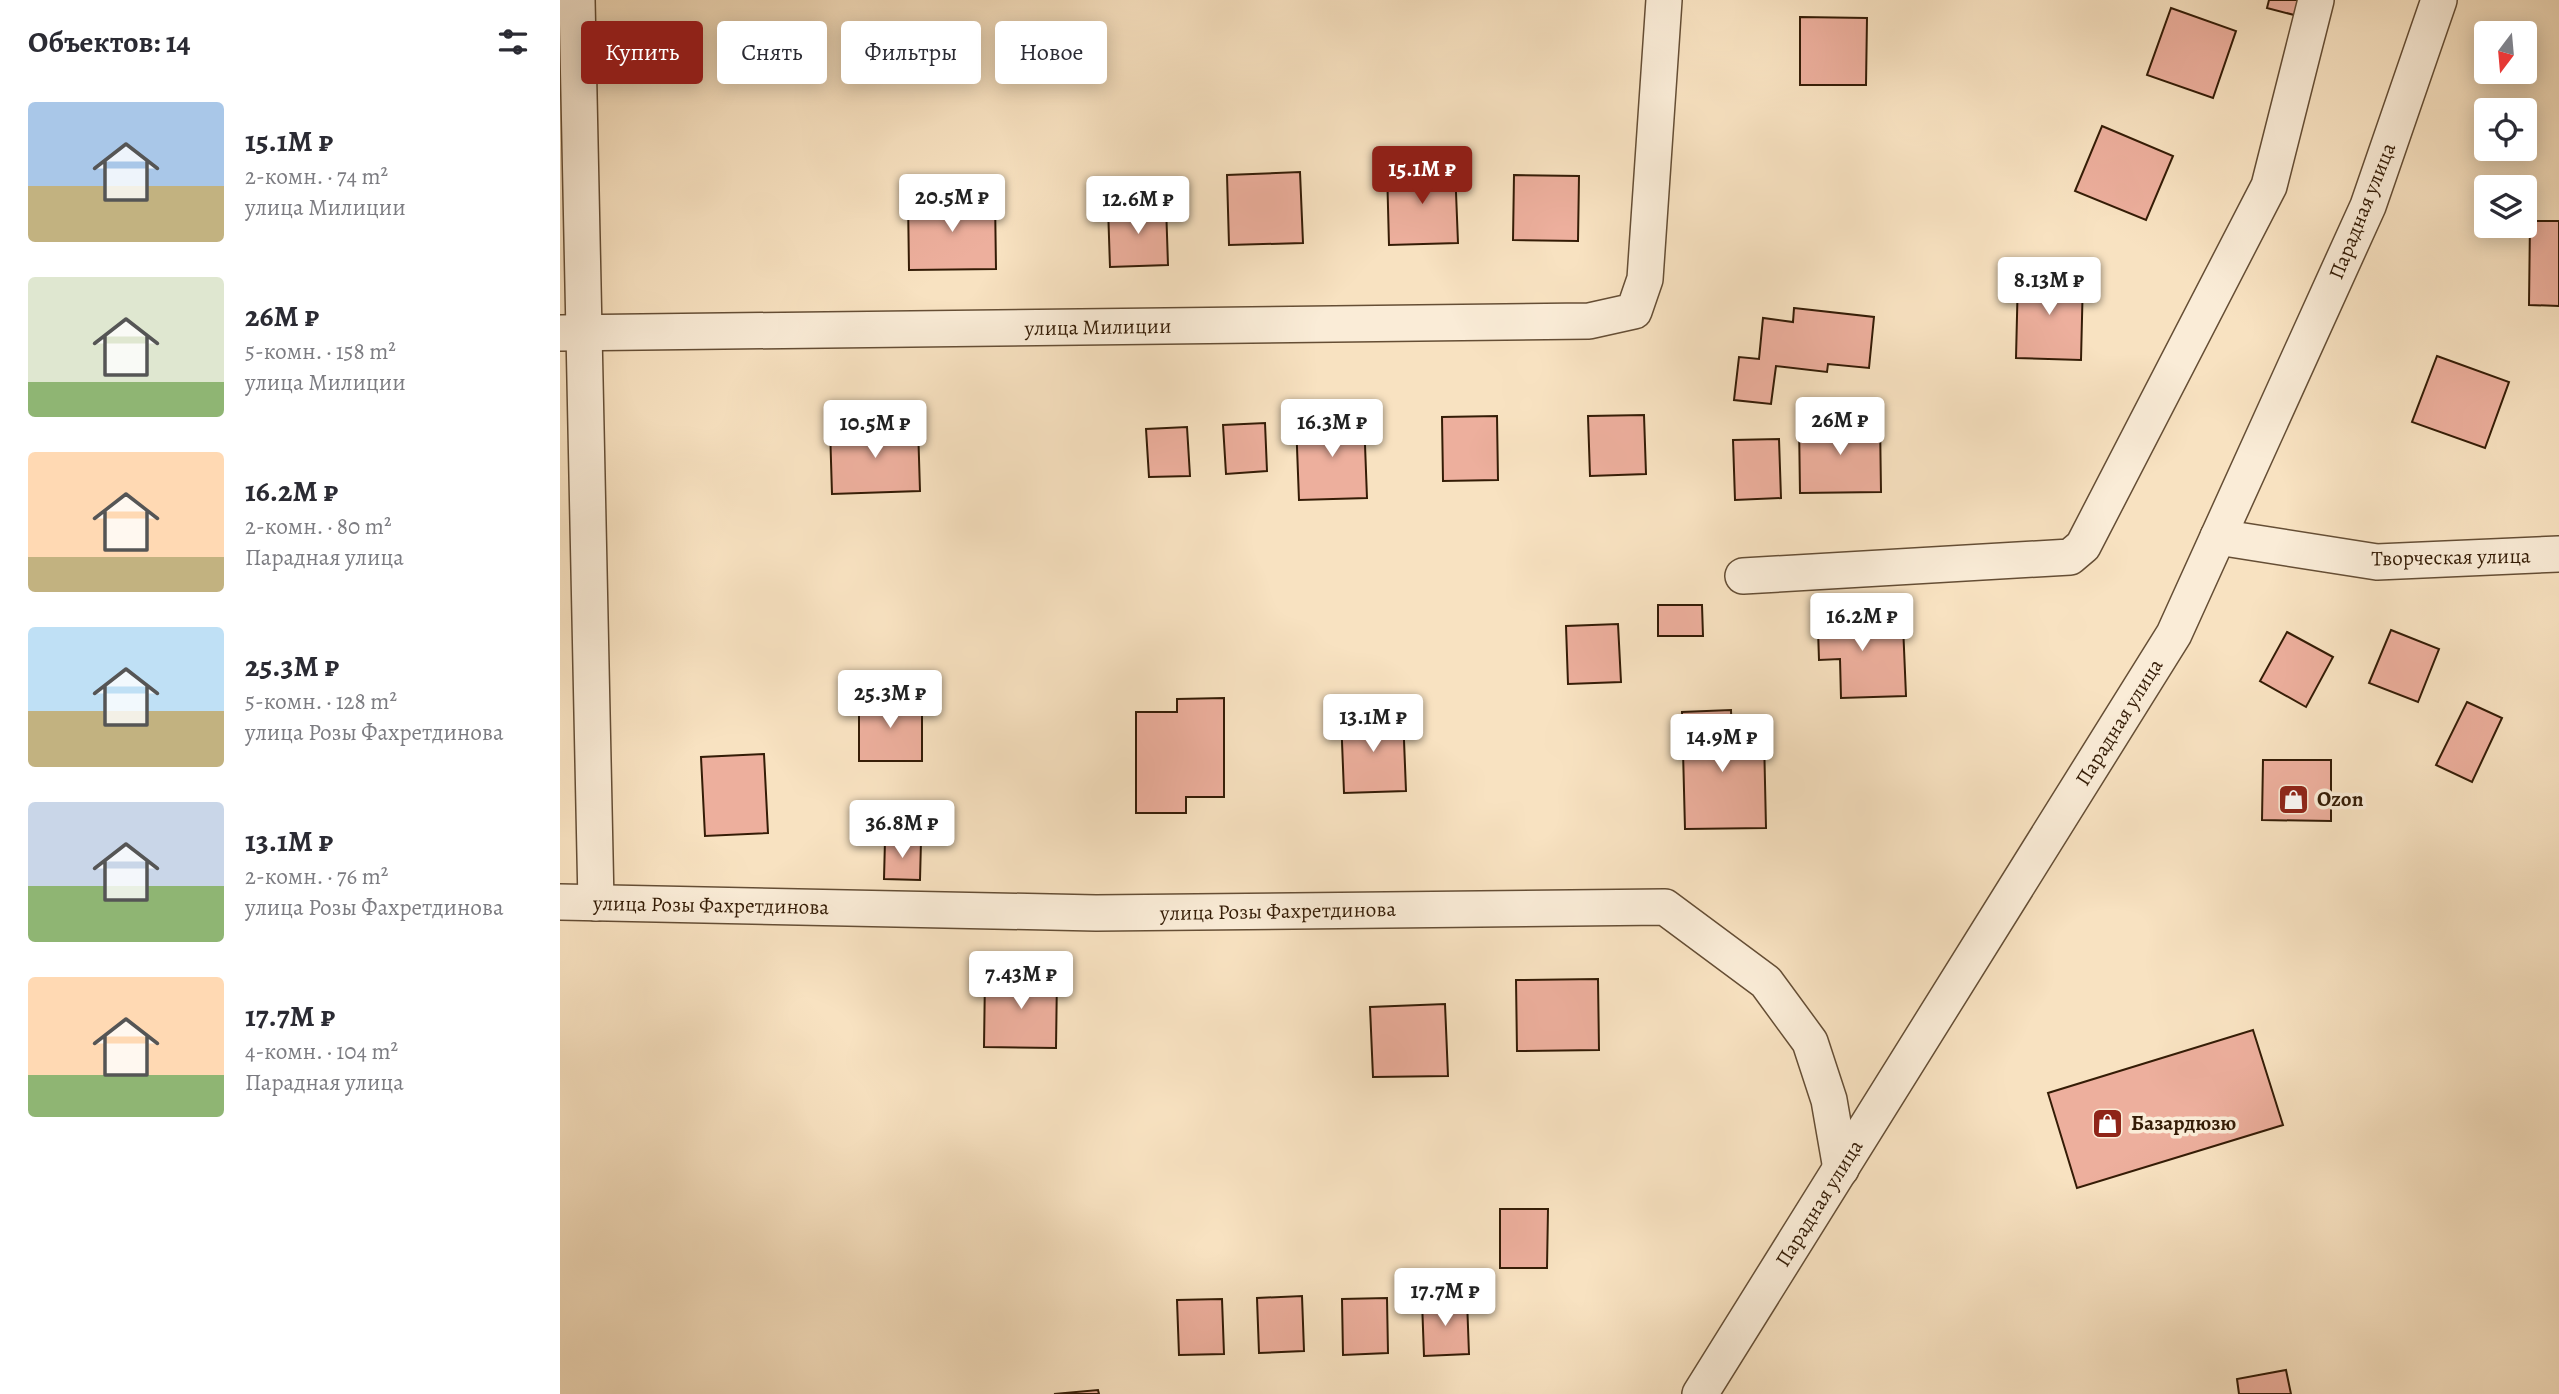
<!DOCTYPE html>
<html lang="ru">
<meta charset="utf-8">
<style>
:root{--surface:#fff;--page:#f2f2f3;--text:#2b2b33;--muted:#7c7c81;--accent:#8f2418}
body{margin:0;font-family:Alegreya,serif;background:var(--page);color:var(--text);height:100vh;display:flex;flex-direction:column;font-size:26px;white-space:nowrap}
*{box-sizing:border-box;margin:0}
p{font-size:23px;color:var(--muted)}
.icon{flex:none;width:38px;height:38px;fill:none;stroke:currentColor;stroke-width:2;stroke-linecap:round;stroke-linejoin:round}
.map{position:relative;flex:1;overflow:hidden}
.side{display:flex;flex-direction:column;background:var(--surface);width:560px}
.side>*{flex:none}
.guide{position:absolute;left:21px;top:21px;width:665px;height:63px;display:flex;gap:14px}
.needle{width:46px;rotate:196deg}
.fabs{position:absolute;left:1914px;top:21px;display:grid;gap:14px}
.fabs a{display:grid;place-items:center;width:63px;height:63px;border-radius:7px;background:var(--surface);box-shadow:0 4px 18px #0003;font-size:35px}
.price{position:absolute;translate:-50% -60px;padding:0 16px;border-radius:7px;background:#fff;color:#222;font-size:23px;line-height:46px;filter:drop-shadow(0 2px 4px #0008)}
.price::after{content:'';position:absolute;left:50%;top:42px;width:21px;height:16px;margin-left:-10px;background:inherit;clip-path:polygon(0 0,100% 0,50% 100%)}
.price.current{background:var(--accent);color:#fff}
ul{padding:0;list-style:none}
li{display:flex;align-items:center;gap:21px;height:175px;padding:0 28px}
li span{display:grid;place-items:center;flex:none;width:196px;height:140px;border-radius:7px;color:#555}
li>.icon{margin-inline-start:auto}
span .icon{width:84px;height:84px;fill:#fffc;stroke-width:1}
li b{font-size:30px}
h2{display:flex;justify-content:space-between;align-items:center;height:84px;padding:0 28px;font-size:30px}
.chip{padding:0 24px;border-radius:7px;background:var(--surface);box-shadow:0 4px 18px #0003;font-size:24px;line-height:63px}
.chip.current{background:var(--accent);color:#fff}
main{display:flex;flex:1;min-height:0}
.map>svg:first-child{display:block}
.building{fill:#edaf9d;stroke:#341c06;stroke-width:2}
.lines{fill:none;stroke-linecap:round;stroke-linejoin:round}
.minor-casing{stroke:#654e35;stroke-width:38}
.minor{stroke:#faecd7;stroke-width:35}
.labels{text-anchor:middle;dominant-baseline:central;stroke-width:7;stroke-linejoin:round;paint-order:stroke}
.street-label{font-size:21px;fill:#341c06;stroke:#faecd7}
.poi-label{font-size:21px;font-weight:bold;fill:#341c06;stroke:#faecd7;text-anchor:start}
</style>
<main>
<section class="side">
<h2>Объектов: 14<svg class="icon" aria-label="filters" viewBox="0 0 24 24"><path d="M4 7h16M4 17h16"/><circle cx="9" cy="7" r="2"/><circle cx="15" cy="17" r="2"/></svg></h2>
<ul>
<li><span style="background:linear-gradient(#a9c7e8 60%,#c2b280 0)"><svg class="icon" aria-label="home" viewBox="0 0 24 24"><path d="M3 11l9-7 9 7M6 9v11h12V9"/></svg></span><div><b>15.1M ₽</b><p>2-комн. · 74 m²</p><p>улица Милиции</p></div></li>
<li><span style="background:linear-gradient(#dfe7d0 75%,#8fb573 0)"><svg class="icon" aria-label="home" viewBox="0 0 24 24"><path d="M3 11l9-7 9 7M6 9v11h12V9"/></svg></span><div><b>26M ₽</b><p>5-комн. · 158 m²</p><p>улица Милиции</p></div></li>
<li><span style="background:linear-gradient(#ffd9b3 75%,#c2b280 0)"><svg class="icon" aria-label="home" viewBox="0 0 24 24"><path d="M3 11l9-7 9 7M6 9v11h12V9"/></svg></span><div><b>16.2M ₽</b><p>2-комн. · 80 m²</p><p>Парадная улица</p></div></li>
<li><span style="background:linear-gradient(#bfe0f5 60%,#c2b280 0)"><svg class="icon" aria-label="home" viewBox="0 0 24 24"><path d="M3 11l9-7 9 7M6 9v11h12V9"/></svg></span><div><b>25.3M ₽</b><p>5-комн. · 128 m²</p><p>улица Розы Фахретдинова</p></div></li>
<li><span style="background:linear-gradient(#c9d6e8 60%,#8fb573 0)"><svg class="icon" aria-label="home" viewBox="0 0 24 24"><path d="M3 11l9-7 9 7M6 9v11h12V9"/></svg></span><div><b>13.1M ₽</b><p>2-комн. · 76 m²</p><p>улица Розы Фахретдинова</p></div></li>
<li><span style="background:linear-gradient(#ffd9b3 70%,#8fb573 0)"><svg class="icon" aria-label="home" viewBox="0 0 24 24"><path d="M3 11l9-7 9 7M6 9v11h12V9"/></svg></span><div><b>17.7M ₽</b><p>4-комн. · 104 m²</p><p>Парадная улица</p></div></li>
</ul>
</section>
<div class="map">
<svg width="1999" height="1394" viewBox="0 0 1999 1394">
<rect width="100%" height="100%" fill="#f8e2c1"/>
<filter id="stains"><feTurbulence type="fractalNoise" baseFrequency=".00286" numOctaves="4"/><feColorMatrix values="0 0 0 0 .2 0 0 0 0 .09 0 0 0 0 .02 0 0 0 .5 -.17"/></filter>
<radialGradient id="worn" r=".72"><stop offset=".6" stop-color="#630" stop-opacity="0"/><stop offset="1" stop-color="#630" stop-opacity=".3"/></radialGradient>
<g class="building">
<polygon points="1709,0 1742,0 1738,16 1707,8"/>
<polygon points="1611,8 1676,31 1653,98 1587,75"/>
<polygon points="1240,17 1307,18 1306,85 1240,85"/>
<polygon points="1542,126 1613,156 1586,220 1515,191"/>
<polygon points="895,167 898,243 829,245 827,169"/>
<polygon points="740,172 743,243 669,245 667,175"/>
<polygon points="954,175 1019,176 1018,241 953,240"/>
<polygon points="435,198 436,269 349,270 348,199"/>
<polygon points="606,205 608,265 550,267 548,207"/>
<polygon points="1970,221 1999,221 1999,306 1969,305"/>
<polygon points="1458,275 1523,277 1521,360 1456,358"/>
<polygon points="1234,308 1314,317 1309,368 1268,364 1267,372 1216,366 1211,404 1174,400 1179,357 1199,359 1203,318 1233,322"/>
<polygon points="1877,356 1949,382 1925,448 1852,422"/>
<polygon points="1084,415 1086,474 1030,476 1028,416"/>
<polygon points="937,416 938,480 883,481 882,417"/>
<polygon points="804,418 807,498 739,500 736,421"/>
<polygon points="1320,421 1321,492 1240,493 1239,422"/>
<polygon points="705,423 707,471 666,474 663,425"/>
<polygon points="358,426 360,491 272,494 270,428"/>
<polygon points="627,427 630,476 589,477 586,429"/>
<polygon points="1219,439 1221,498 1175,500 1173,440"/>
<polygon points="1288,598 1288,627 1343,625 1346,696 1281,698 1280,659 1259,660 1257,599"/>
<polygon points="1098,605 1142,605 1143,636 1098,636"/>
<polygon points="1058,624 1061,682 1008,684 1006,626"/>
<polygon points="1831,630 1879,649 1858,702 1809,683"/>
<polygon points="1727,632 1773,657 1746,707 1700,681"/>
<polygon points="664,698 664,797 626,797 626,813 576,813 576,712 617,712 617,699"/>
<rect x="299" y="699" width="63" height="62"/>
<polygon points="1907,702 1942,718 1912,782 1876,765"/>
<polygon points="1171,710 1172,738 1204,737 1206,828 1125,829 1122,712"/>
<polygon points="843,715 846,791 784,793 781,716"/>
<polygon points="204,754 208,833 145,836 141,757"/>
<polygon points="1703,760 1771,760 1771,821 1702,820"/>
<polygon points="325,840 361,841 360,880 324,879"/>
<polygon points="425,975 497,976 496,1048 424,1047"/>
<polygon points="1038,979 1039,1050 957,1051 956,980"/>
<polygon points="885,1004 888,1076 813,1077 810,1007"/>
<polygon points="1693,1030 1723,1125 1517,1188 1488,1093"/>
<polygon points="940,1209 988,1209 987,1268 940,1268"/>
<polygon points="742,1296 744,1351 699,1353 697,1298"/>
<polygon points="827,1298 828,1353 783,1355 782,1299"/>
<polygon points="662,1299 664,1354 619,1355 617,1300"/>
<polygon points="907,1300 909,1354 864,1356 862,1301"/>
<polygon points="1726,1370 1731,1394 1679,1394 1677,1379"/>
<polygon points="538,1390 539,1394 494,1394"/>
</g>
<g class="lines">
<defs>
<g id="minor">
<polyline points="17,0 36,903"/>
<polyline points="0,333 1029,321 1074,311 1085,279 1104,0"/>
<polyline points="1658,537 1817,562 1999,554"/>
<polyline points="1183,576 1510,557 1523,546 1709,186 1756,0"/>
<polyline points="0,902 536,913 1105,907 1206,982 1250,1042 1269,1100 1281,1169"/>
<polyline points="1140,1394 1614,634 1808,206 1879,0"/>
</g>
</defs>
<use href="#minor" class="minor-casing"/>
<use href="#minor" class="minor"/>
</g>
<defs>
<symbol id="shop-square" viewBox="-11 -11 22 22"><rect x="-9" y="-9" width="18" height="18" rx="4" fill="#8f2418" stroke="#faecd7"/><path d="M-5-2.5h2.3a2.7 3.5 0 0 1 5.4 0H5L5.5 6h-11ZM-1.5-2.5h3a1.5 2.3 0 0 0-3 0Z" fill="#fff"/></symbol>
</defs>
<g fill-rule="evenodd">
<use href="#shop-square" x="1716" y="782" width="35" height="35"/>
<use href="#shop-square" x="1530" y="1106" width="35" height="35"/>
</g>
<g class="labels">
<g class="street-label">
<text transform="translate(1802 211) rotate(-68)">Парадная улица</text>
<text transform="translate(538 327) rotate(-1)">улица Милиции</text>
<text transform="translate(1891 557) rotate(-1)">Творческая улица</text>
<text transform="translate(1559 722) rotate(-58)">Парадная улица</text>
<text transform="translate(151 905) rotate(1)">улица Розы Фахретдинова</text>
<text transform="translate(718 911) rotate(-1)">улица Розы Фахретдинова</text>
<text transform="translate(1259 1203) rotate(-58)">Парадная улица</text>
</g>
<g class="poi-label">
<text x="1757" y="799">Ozon</text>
<text x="1571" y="1123">Базардюзю</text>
</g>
</g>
<rect width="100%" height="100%" filter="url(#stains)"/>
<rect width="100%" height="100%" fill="url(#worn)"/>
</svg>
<div class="fabs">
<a><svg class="needle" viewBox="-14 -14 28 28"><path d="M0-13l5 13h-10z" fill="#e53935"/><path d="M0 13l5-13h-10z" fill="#7c7c81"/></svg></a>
<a><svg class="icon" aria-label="locate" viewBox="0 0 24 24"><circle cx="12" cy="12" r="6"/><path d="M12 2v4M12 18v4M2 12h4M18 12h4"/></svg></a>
<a><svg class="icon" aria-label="layers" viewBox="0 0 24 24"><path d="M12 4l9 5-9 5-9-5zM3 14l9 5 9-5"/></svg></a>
</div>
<b class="price current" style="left:862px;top:206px">15.1M ₽</b>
<b class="price" style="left:392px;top:234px">20.5M ₽</b>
<b class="price" style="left:578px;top:236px">12.6M ₽</b>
<b class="price" style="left:1489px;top:317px">8.13M ₽</b>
<b class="price" style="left:1280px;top:457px">26M ₽</b>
<b class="price" style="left:772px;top:459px">16.3M ₽</b>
<b class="price" style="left:315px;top:460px">10.5M ₽</b>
<b class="price" style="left:1302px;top:653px">16.2M ₽</b>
<b class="price" style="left:330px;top:730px">25.3M ₽</b>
<b class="price" style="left:813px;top:754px">13.1M ₽</b>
<b class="price" style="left:1162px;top:774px">14.9M ₽</b>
<b class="price" style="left:342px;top:860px">36.8M ₽</b>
<b class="price" style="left:461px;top:1011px">7.43M ₽</b>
<b class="price" style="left:885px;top:1328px">17.7M ₽</b>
<div class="guide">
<a class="chip current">Купить</a>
<a class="chip">Снять</a>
<a class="chip">Фильтры</a>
<a class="chip">Новое</a>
</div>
</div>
</main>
